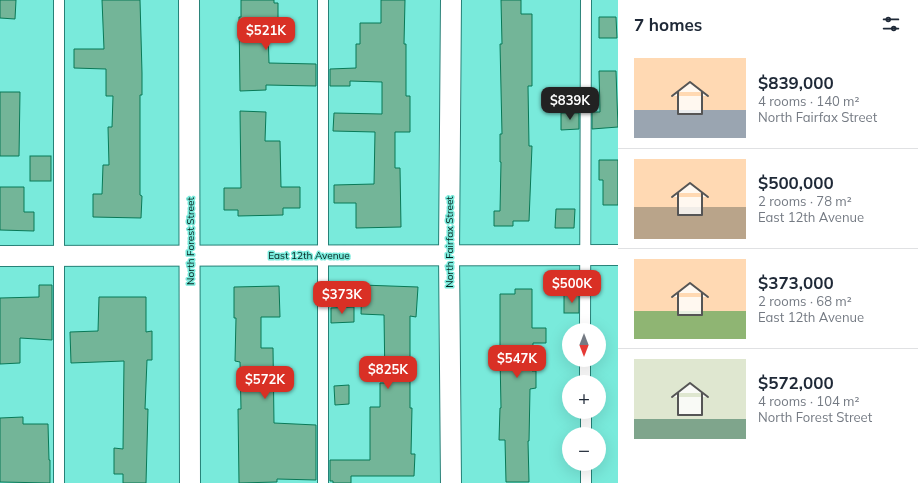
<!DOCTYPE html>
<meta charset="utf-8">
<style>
:root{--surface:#fff;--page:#f2f2f3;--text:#1f2937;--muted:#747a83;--line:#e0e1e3;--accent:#d93025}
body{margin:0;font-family:Mulish,sans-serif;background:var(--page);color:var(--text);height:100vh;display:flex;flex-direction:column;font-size:15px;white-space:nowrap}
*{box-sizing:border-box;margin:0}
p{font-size:13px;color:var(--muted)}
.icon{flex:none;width:22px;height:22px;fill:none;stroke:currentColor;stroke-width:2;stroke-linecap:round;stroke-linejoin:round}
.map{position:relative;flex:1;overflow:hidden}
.sheet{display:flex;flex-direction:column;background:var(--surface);width:300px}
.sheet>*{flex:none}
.needle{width:26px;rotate:180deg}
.fabs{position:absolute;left:562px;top:323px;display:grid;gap:8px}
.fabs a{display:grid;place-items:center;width:44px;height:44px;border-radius:50%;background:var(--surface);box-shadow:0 4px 16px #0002;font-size:20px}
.price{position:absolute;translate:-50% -34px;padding:0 9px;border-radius:8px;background:var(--accent);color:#fff;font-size:13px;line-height:26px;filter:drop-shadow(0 1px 2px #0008)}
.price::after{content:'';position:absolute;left:50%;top:24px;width:12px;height:9px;margin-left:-6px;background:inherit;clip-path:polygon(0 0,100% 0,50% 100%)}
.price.current{background:#222;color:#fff}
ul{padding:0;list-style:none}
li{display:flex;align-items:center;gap:12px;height:100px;padding:0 16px}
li+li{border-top:1px solid var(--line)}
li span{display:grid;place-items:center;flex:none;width:112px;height:80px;border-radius:0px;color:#555}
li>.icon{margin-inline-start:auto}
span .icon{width:48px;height:48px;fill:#fffc;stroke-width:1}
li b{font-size:17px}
h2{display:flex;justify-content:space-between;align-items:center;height:48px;padding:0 16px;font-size:17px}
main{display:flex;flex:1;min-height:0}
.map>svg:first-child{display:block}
.building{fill:#73b598;stroke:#097957}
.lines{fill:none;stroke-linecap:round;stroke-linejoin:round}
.service-casing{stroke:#268177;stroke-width:12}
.minor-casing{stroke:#268177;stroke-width:22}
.service{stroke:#fff;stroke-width:10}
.minor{stroke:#fff;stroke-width:20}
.labels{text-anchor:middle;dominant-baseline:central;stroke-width:3;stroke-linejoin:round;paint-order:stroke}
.street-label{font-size:10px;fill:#051f1c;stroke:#79eadb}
</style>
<main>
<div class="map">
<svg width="618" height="483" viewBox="0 0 618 483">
<rect width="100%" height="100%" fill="#79eadb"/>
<g class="building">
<polygon points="0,0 16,0 15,19 0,18"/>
<polygon points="102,0 140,0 142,73 142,95 140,95 140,195 142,196 141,218 93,217 93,194 102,194 103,165 109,165 108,127 112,127 113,96 106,96 106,69 74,68 74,49 104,49"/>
<polygon points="241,0 274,0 274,3 278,3 278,32 268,32 269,63 316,64 316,86 266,85 266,90 240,91 239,17 241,17"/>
<polygon points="381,0 405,0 404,44 406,44 406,96 410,96 410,132 395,132 395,168 400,168 401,227 356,228 356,203 334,203 334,185 374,184 375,132 333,131 334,113 382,114 382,82 350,81 350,86 330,86 330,69 356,68 356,44 360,44 360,23 381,23"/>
<polygon points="501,0 521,0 521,14 532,14 532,86 528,86 529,146 532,146 529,221 513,221 513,226 494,226 494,211 500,211 501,162 500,162 500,134 502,134 500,44 502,44"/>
<polygon points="599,17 616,17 617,38 599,38"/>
<polygon points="599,71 616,71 618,127 592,129 592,112 600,112"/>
<polygon points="0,92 20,92 19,156 0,156"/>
<polygon points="240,111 266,112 265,141 280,141 281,187 300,187 300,208 283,208 283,215 238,216 238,210 224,210 224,188 241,188"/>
<polygon points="561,113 579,113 579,129 561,130"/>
<rect x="30" y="156" width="21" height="25"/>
<polygon points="599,160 618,160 618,205 603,205 603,180 599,180"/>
<polygon points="0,187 24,187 24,212 34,212 34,231 0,230"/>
<polygon points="556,209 575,209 574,228 555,228"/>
<polygon points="39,285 52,285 52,340 20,338 20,363 0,364 0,298 39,297"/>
<polygon points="362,285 418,287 416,317 410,316 410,408 412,408 411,454 415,454 414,476 351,476 351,483 333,483 333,481 330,481 330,460 370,460 370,407 380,407 380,383 385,383 384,315 361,314"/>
<polygon points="279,286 280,317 261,317 261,348 273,348 274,423 316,425 316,480 277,479 277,482 239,483 238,409 241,409 240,362 235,361 236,318 234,318 234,287"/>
<polygon points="515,289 532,289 532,328 546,328 546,343 533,343 532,371 536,371 536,388 530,389 529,441 528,441 529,482 506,482 505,440 499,440 500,408 501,408 500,356 500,294 515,294"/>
<rect x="564" y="294" width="15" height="19"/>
<polygon points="99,297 146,297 146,332 152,331 152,360 147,360 145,409 148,409 146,483 123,483 123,474 114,474 114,448 123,449 124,361 71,363 70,332 98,331"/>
<polygon points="354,307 354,322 331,323 331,308"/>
<polygon points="349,385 349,404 335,405 334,386"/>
<polygon points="23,417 23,424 48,424 49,460 50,460 50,483 0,482 0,418"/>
</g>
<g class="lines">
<defs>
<g id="service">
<polyline points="59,0 59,483"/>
<polyline points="585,330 586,0"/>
<polyline points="585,360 585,382"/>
<polyline points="586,412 586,434"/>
<polyline points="586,464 586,483"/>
<polyline points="323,483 323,0"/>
</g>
<g id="minor">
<polyline points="189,0 190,483"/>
<polyline points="451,0 449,254 451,483"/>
<polyline points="0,256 618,255"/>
</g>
</defs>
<use href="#service" class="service-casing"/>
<use href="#minor" class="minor-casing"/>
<use href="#service" class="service"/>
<use href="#minor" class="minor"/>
</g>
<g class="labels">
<g class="street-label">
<text transform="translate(190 241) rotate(-90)">North Forest Street</text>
<text transform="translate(449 242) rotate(-90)">North Fairfax Street</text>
<text x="309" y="255">East 12th Avenue</text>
</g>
</g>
</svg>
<div class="fabs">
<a><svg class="needle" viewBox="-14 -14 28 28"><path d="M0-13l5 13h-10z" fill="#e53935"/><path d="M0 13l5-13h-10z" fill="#747a83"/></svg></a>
<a>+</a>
<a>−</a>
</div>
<b class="price" style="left:266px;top:51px">$521K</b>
<b class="price current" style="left:570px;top:121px">$839K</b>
<b class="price" style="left:572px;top:304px">$500K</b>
<b class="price" style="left:342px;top:315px">$373K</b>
<b class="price" style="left:517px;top:379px">$547K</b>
<b class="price" style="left:388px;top:390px">$825K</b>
<b class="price" style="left:265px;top:400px">$572K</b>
</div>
<section class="sheet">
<h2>7 homes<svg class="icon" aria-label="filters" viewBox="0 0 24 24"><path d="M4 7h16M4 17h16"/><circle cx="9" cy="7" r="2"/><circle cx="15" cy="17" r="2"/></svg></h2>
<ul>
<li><span style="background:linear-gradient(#ffd9b3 65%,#9aa5b1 0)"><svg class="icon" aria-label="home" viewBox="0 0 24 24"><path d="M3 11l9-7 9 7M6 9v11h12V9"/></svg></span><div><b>$839,000</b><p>4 rooms · 140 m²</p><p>North Fairfax Street</p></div></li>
<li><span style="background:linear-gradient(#ffd9b3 60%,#b9a48a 0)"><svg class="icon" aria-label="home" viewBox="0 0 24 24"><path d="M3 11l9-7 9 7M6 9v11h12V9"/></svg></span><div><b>$500,000</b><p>2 rooms · 78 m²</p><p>East 12th Avenue</p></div></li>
<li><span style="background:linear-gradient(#ffd9b3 65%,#8fb573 0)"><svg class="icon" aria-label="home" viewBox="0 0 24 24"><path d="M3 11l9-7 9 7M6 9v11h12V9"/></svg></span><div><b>$373,000</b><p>2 rooms · 68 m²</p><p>East 12th Avenue</p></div></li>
<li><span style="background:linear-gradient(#dfe7d0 75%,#7fa58c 0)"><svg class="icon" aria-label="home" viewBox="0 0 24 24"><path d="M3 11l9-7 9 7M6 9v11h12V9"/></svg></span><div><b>$572,000</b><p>4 rooms · 104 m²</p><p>North Forest Street</p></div></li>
</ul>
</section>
</main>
